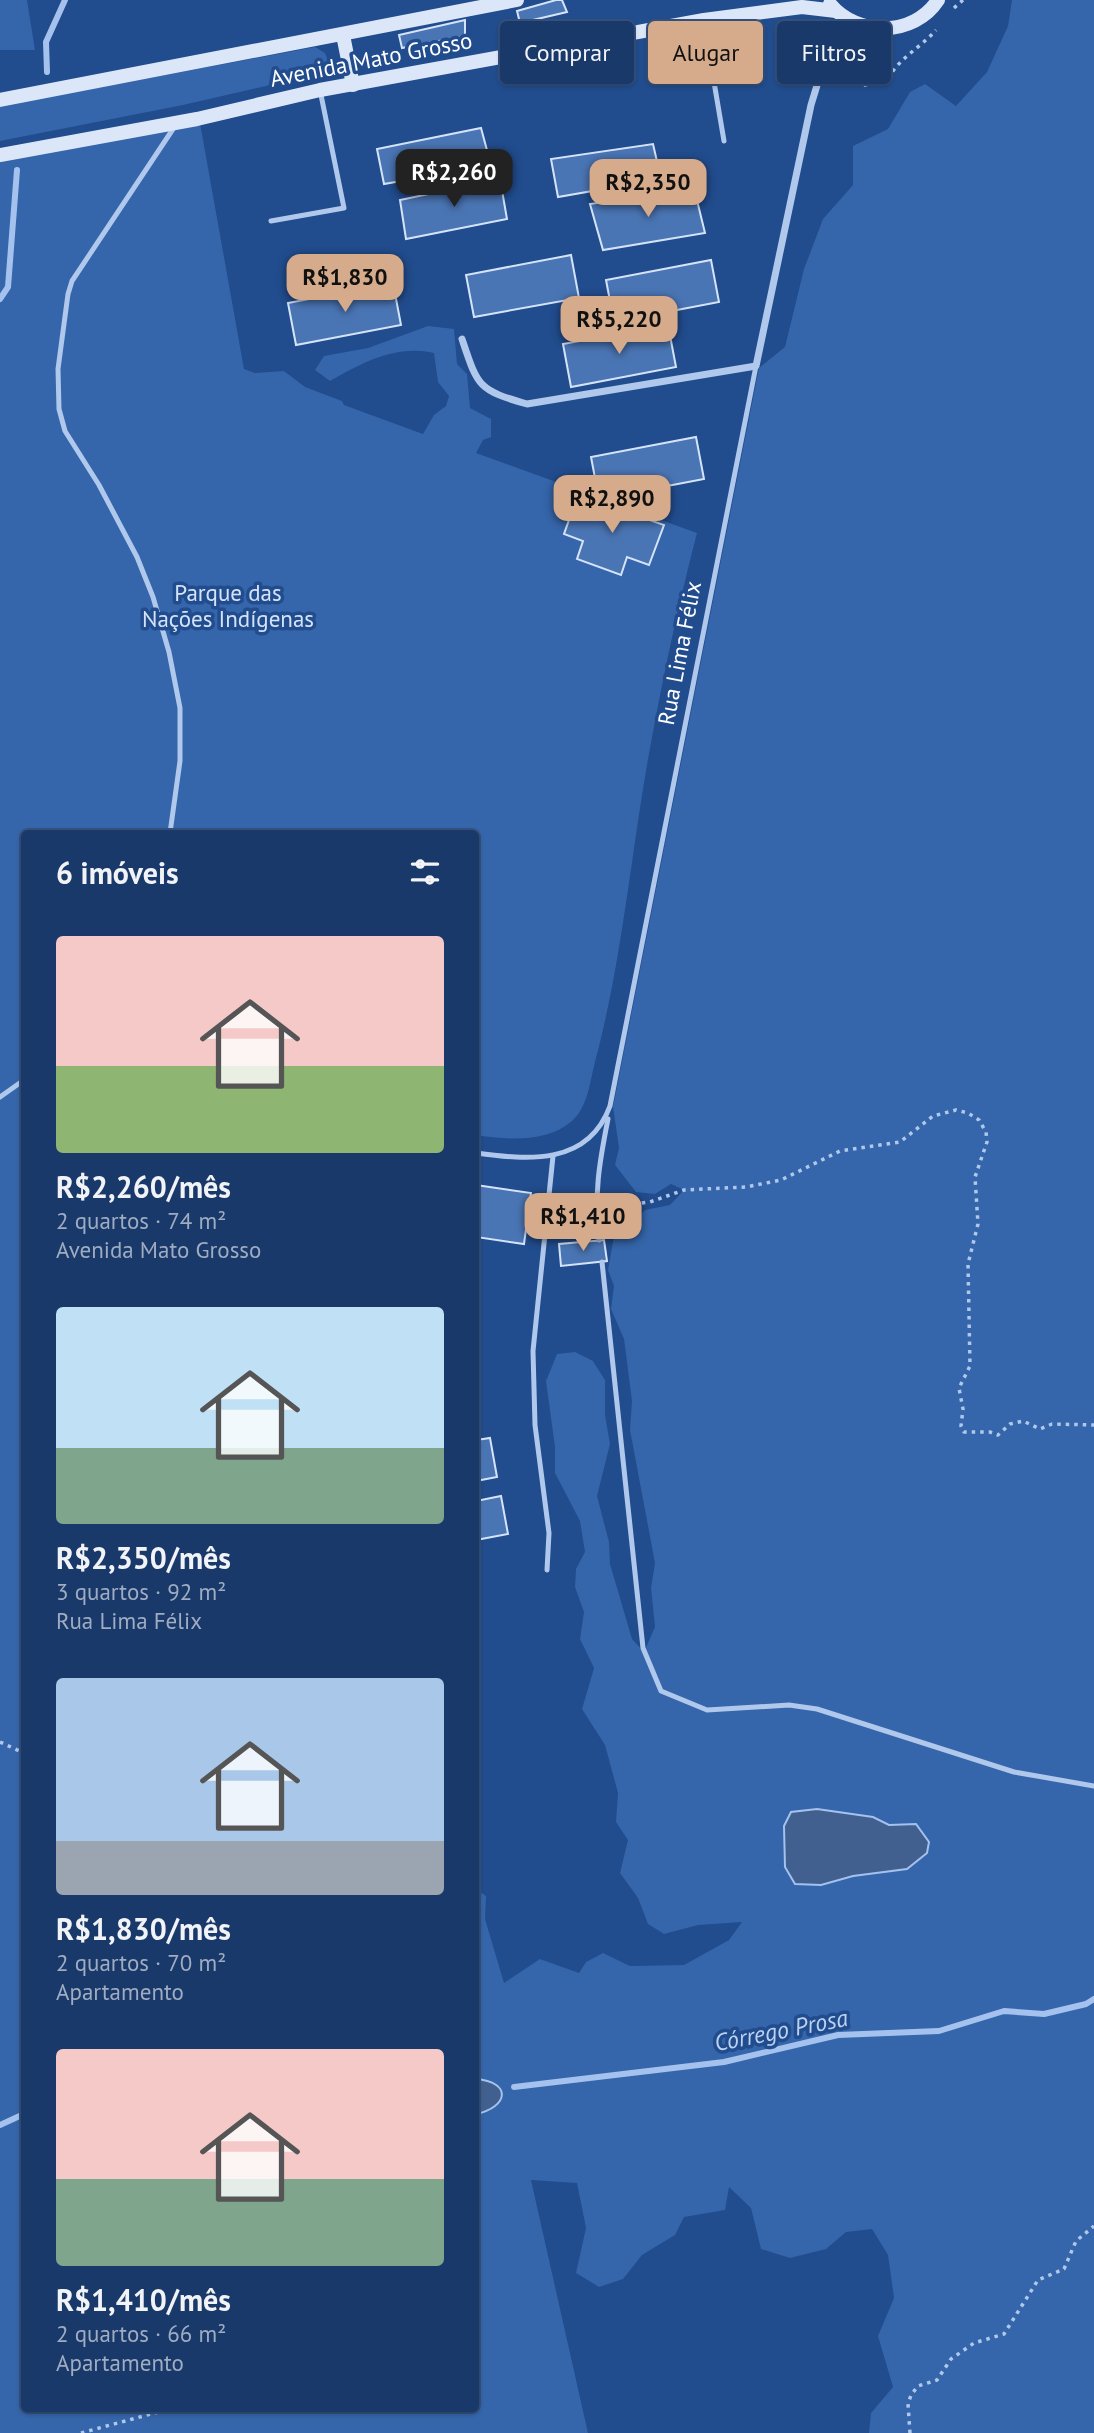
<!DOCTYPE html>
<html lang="pt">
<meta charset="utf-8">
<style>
:root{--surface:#19396a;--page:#224070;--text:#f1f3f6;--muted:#9facc1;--line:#37537e;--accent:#d6ab8b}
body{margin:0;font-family:"PT Sans",sans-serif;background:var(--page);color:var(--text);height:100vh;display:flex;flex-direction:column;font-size:26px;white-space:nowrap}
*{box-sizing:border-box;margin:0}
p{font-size:23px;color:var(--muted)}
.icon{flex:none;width:38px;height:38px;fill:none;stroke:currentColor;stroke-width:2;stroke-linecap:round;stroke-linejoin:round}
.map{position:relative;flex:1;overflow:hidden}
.panel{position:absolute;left:21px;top:830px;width:458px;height:1582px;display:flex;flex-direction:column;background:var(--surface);border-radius:7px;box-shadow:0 2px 5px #0004,0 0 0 2px var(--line)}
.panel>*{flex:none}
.banner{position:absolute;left:500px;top:21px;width:488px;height:63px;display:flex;gap:14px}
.price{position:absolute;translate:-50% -60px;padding:0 16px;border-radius:14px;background:var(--accent);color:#111;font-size:23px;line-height:46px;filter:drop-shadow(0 2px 4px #0008)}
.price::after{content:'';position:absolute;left:50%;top:42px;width:21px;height:16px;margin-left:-10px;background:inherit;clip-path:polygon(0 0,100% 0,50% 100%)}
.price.selected{background:#222;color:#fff}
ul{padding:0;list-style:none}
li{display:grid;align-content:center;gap:14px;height:371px;padding:0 35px}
li span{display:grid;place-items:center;height:217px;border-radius:7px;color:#555}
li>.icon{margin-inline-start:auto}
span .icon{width:126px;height:126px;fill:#fffc;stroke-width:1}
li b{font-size:30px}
h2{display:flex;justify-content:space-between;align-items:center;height:84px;padding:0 35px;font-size:30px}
.tag{padding:0 24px;border-radius:7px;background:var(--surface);box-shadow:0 2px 5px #0004,0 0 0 2px var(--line);font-size:24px;line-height:63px}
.tag.selected{background:var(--accent);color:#111}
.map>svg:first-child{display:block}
.green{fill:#3565aa}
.water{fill:#42608f;stroke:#a4c2ed;stroke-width:2}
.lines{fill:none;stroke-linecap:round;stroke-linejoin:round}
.stream{stroke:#a4c2ed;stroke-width:6}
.building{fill:#4a75b4;stroke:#d5e3f9;stroke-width:2}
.path{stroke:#b0c8ec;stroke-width:3.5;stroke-dasharray:3.5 5;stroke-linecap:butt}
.service{stroke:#b0c8ec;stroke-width:5}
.minor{stroke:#b0c8ec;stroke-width:7}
.secondary{stroke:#dbe7f9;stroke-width:14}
.labels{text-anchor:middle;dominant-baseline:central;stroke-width:7;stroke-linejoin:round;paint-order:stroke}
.street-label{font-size:23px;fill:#fff;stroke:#214c8d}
.park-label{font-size:23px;fill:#d5e3f9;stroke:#214c8d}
.water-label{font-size:24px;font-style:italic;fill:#bcd2f3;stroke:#214c8d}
</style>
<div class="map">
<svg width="1094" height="2433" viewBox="0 0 1094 2433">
<rect width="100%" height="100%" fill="#214c8d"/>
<g class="green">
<polygon points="0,0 27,0 35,50 0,50"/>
<path d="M1012 0H1094V2433H869L871 2413 893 2387 878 2336 894 2298 888 2255 872 2229 846 2232 826 2249 790 2258 761 2249 751 2208 729 2187 725 2210 684 2217 675 2235 642 2255 623 2279 599 2287 576 2273 586 2228 577 2183 531 2180 588 2433H0V159L200 123 244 369 255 373 284 371 305 387 342 401 344 405 423 434 434 415 446 406 449 396 438 382 434 353C396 344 362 363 330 381L315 370 324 356 368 348 428 326 454 329 457 364 467 374 470 408 491 419V437L483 440 476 453 697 533C677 610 661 686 647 765 630 864 621 965 595 1062 590 1081 588 1107 572 1121 547 1143 507 1140 476 1135V833H24V2408H476V1889L486 1896 485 1919 504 1983 540 1959 579 1973 586 1962 603 1953 630 1966 684 1965 729 1940 742 1922 698 1925 664 1934 648 1924 638 1898 620 1873 628 1840 616 1822 618 1793 605 1745 582 1709 594 1668 580 1639 584 1612 575 1587 576 1569 585 1552 580 1521 555 1473V1447L546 1381 557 1354 575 1352 593 1361 605 1380V1415L610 1444 597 1496 609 1542 610 1564 632 1639 644 1652 655 1627 651 1588 655 1563 630 1430 632 1401 624 1339 611 1309 614 1286 608 1270 616 1225 637 1218 645 1210 670 1205 684 1190 671 1184 655 1194 636 1192 615 1165 619 1148 613 1107 759 368 785 347 804 269 823 219 853 185V146L888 129 910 92 925 84 956 106 987 72 1008 26Z"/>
<polygon points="315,47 325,53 328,60 325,69 314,75 183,105 0,141 0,106"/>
</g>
<g class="water">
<polygon points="817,1809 873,1817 889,1825 916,1824 929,1842 927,1853 907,1869 853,1876 821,1885 795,1884 785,1867 784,1826 791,1812"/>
<path d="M476 2079C512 2082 509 2107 476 2114Z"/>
</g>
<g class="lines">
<g class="stream">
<polyline points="47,72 46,42 65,0"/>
<polyline points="0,299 8,287 17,170"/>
<polyline points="514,2087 724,2062 838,2035 939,2031 1004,2011 1044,2014 1086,2004 1094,1999"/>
<polyline points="0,2125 24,2114"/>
</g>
</g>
<g class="building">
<polygon points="556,0 562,0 567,12 520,23 517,11"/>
<polygon points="465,20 465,36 402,48 399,35"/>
<polygon points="481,128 491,165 384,184 377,149"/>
<polygon points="653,144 661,179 558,197 551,159"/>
<polygon points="500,179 507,219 406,239 400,200"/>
<polygon points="694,188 705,233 603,250 590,204"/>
<polygon points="571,255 579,298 474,317 466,275"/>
<polygon points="711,260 719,302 614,322 606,280"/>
<polygon points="393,283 401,325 296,345 288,303"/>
<polygon points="668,325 676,367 571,387 563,344"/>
<polygon points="696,437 704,479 599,499 591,457"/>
<polygon points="578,495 664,525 649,565 627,557 621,575 577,559 583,541 564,534"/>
<polygon points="476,1185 531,1193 524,1244 476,1237"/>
<polygon points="604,1240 607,1261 561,1266 559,1244"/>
<polygon points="490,1438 497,1477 476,1481 476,1440"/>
<polygon points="501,1496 508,1534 476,1540 476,1501"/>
</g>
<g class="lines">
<g class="path">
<polyline points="954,8 963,0"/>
<path d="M843 61 850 52 856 58 861 86 888 79C899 58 920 48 936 30"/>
<polyline points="608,1207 650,1202 684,1190 746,1187 781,1180 840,1151 900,1142 933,1116 956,1110 968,1113 979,1120 986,1132 987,1142 975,1177 978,1224 968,1264 970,1366 959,1388 963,1409 961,1426 964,1432 990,1432 998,1435 1010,1424 1023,1421 1040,1429 1052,1424 1094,1425"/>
<polyline points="0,1742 24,1753"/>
<polyline points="81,2433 173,2408"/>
<polyline points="910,2433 908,2404 911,2395 918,2386 937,2380 951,2359 974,2343 1004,2334 1038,2280 1064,2269 1076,2241 1094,2226"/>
</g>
<g class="service">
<polyline points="704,23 724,141"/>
<polyline points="271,221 344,208 320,90"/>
<polyline points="170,833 180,761 180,708 169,652 153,597 137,557 99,485 65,431 59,409 58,369 68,294 72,281 175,126"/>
<polyline points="0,1097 24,1080"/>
<path d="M476 1153C528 1160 588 1166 610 1106L756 366"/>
<path d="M599 1240C594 1194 599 1164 608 1119"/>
<polyline points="602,1262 643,1648 661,1691 707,1710 789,1705 817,1709 1014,1772 1094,1786"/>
<polyline points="547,1570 549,1533 535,1425 533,1351 553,1156"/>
</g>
<path class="minor" d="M462 339C478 387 478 390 527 404L756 366 811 105 822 69 847 19"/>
<g class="secondary">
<path d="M830 4C857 37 914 37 938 0"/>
<polyline points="343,35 353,85"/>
<polyline points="0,100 517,0"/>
<polyline points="0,155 197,119 320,90 704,20 802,7 836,11"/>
</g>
</g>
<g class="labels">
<g class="street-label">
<text transform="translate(371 59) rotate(-11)">Avenida Mato Grosso</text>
<text transform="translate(679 653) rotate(-79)">Rua Lima Félix</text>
</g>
<g class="park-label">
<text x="228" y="592">Parque das<tspan x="228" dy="26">Nações Indígenas</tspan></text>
</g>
<g class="water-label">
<text transform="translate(781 2030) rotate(-11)">Córrego Prosa</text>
</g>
</g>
</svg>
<b class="price selected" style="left:454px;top:209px">R$2,260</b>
<b class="price" style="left:648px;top:219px">R$2,350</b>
<b class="price" style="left:345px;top:314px">R$1,830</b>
<b class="price" style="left:619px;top:356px">R$5,220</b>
<b class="price" style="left:612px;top:535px">R$2,890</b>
<b class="price" style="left:583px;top:1253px">R$1,410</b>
<div class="banner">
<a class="tag">Comprar</a>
<a class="tag selected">Alugar</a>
<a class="tag">Filtros</a>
</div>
<section class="panel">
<h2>6 imóveis<svg class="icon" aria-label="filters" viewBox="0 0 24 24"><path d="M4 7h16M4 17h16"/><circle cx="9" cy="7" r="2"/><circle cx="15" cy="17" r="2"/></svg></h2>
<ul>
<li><span style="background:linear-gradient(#f6c9c9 60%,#8fb573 0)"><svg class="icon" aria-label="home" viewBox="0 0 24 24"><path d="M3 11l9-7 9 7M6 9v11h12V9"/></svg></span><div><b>R$2,260/mês</b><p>2 quartos · 74 m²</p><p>Avenida Mato Grosso</p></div></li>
<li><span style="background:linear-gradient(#bfe0f5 65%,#7fa58c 0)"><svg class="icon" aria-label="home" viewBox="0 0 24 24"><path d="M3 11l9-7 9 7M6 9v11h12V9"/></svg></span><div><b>R$2,350/mês</b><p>3 quartos · 92 m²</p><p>Rua Lima Félix</p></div></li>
<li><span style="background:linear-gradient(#a9c7e8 75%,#9aa5b1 0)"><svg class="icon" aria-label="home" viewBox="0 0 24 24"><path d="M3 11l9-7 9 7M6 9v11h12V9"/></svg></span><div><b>R$1,830/mês</b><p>2 quartos · 70 m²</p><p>Apartamento</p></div></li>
<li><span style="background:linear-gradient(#f6c9c9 60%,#7fa58c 0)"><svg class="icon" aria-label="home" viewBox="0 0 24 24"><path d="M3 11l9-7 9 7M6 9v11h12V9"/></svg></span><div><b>R$1,410/mês</b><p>2 quartos · 66 m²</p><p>Apartamento</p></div></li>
</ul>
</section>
</div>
